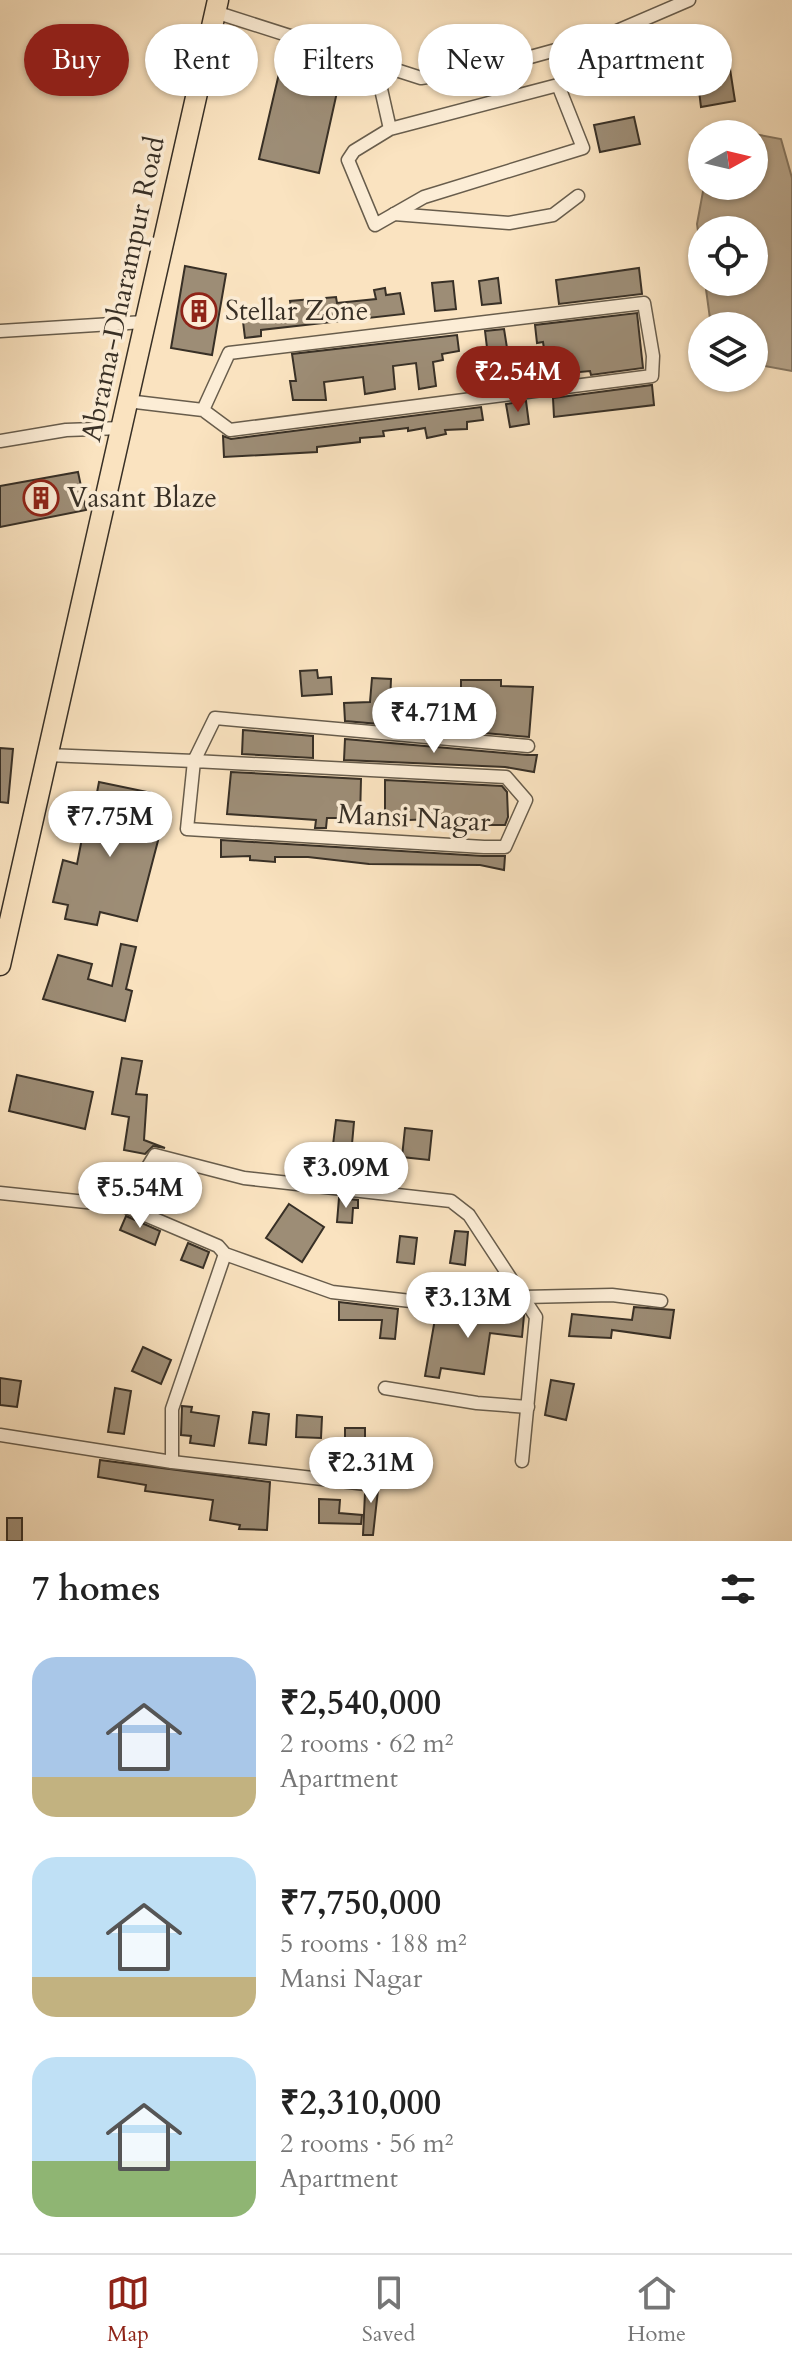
<!DOCTYPE html>
<meta charset="utf-8">
<style>
:root{--surface:#fff;--page:#f6f6f6;--text:#222;--muted:#767676;--line:#e0e0e0;--accent:#8f2418}
body{margin:0;font-family:Cardo,serif;background:var(--page);color:var(--text);height:100vh;display:flex;flex-direction:column;font-size:30px;white-space:nowrap}
*{box-sizing:border-box;margin:0}
p{font-size:26px;color:var(--muted)}
.icon{flex:none;width:44px;height:44px;fill:none;stroke:currentColor;stroke-width:2;stroke-linecap:round;stroke-linejoin:round}
.map{position:relative;height:1541px;overflow:hidden}
.side{display:flex;flex-direction:column;background:var(--surface);flex:1}
.side>*{flex:none}
.guide{position:absolute;left:24px;top:24px;width:744px;height:72px;display:flex;gap:16px}
.needle{width:52px;rotate:82deg}
.controls{position:absolute;left:688px;top:120px;display:grid;gap:16px}
.controls a{display:grid;place-items:center;width:80px;height:80px;border-radius:50%;background:var(--surface);box-shadow:0 2px 6px #0004;font-size:40px}
.price{position:absolute;translate:-50% -68px;padding:0 18px;border-radius:28px;background:#fff;color:#222;font-size:26px;line-height:52px;filter:drop-shadow(0 2px 4px #0008)}
.price::after{content:'';position:absolute;left:50%;top:48px;width:24px;height:18px;margin-left:-12px;background:inherit;clip-path:polygon(0 0,100% 0,50% 100%)}
.price.active{background:var(--accent);color:#fff}
ul{padding:0;list-style:none}
li{display:flex;align-items:center;gap:24px;height:200px;padding:0 32px}
li span{display:grid;place-items:center;flex:none;width:224px;height:160px;border-radius:24px;color:#555}
li>.icon{margin-inline-start:auto}
span .icon{width:96px;height:96px;fill:#fffc;stroke-width:1}
li b{font-size:34px}
h2{display:flex;justify-content:space-between;align-items:center;height:96px;padding:0 32px;font-size:34px}
.pill{padding:0 28px;border-radius:36px;background:var(--surface);box-shadow:0 2px 6px #0004;font-size:28px;line-height:72px}
.pill.active{background:var(--accent);color:#fff}
.dock{display:flex;justify-content:space-around;align-items:center;height:112px;border-top:2px solid var(--line);background:var(--surface);font-size:22px;color:var(--muted)}
.dock a{display:grid;justify-items:center;gap:4px}
.dock .active{color:var(--accent)}
.map>svg:first-child{display:block}
.water{fill:#b8a68c;stroke:#857763;stroke-width:2}
.building{fill:#9d8d76;stroke:#383026;stroke-width:2}
.lines{fill:none;stroke-linecap:round;stroke-linejoin:round}
.minor-casing{stroke:#685d4c;stroke-width:15}
.primary-casing{stroke:#383026;stroke-width:23}
.minor{stroke:#fcedd6;stroke-width:12}
.primary{stroke:#fae3c0;stroke-width:20}
.labels{text-anchor:middle;dominant-baseline:central;stroke-width:7;stroke-linejoin:round;paint-order:stroke}
.street-label{font-size:28px;fill:#383026;stroke:#fcedd6}
.poi-label{font-size:28px;fill:#383026;stroke:#fcedd6;text-anchor:start}
</style>
<div class="map">
<svg width="792" height="1541" viewBox="0 0 792 1541">
<rect width="100%" height="100%" fill="#fae3c0"/>
<filter id="stains"><feTurbulence type="fractalNoise" baseFrequency=".0025" numOctaves="4"/><feColorMatrix values="0 0 0 0 .2 0 0 0 0 .09 0 0 0 0 .02 0 0 0 .5 -.17"/></filter>
<radialGradient id="worn" r=".72"><stop offset=".6" stop-color="#630" stop-opacity="0"/><stop offset="1" stop-color="#630" stop-opacity=".3"/></radialGradient>
<polygon class="water" points="754,134 781,139 792,178 792,371 754,364 754,326 711,326 705,282 754,282 754,230 702,230 702,259 697,224 704,186 754,186"/>
<g class="building">
<polygon points="284,52 343,65 319,173 259,159"/>
<polygon points="607,64 611,79 573,87 570,72"/>
<polygon points="730,69 735,101 701,107 697,74"/>
<polygon points="634,117 640,144 600,152 594,125"/>
<polygon points="185,266 226,274 212,355 171,348"/>
<polygon points="639,268 642,294 559,304 556,280"/>
<polygon points="498,278 501,303 482,305 479,281"/>
<polygon points="453,281 456,309 435,311 432,283"/>
<polygon points="385,288 386,295 400,293 404,314 261,330 261,336 245,338 242,313 291,307 290,301 336,297 337,303 376,299 374,290"/>
<polygon points="637,313 643,368 591,375 590,371 548,375 543,342 537,343 535,325"/>
<polygon points="504,329 508,354 488,356 485,331"/>
<polygon points="457,335 459,351 442,354 443,360 433,362 436,386 419,389 416,363 393,366 395,389 365,394 363,377 324,382 326,400 293,400 290,381 296,381 292,354"/>
<polygon points="652,385 654,405 554,417 553,398"/>
<polygon points="526,401 529,424 510,427 506,404"/>
<polygon points="481,407 483,420 467,422 467,429 445,430 446,434 427,438 425,428 408,431 408,428 383,431 384,436 360,438 360,442 317,447 317,452 224,457 223,436 231,439"/>
<polygon points="78,472 86,510 0,527 0,486"/>
<polygon points="317,670 318,678 331,677 332,694 302,696 300,671"/>
<polygon points="372,678 391,679 390,704 461,710 461,680 501,680 501,686 533,687 529,737 345,721 344,703 370,702"/>
<polygon points="243,730 313,736 313,758 242,754"/>
<polygon points="345,739 527,755 537,755 534,772 505,767 344,760"/>
<polygon points="0,748 13,749 8,803 0,802"/>
<polygon points="231,772 361,779 360,818 327,818 326,828 315,828 316,820 227,814"/>
<polygon points="385,780 502,786 507,792 508,817 505,825 479,825 479,821 458,818 385,821"/>
<polygon points="99,782 152,793 144,830 160,833 137,921 100,912 97,925 65,919 68,905 53,902 63,860 77,864 86,818 92,819"/>
<polygon points="221,840 483,856 505,856 504,870 480,865 369,864 308,857 275,857 275,862 250,860 250,856 221,857"/>
<polygon points="121,944 136,947 126,989 132,991 125,1021 43,999 58,955 92,964 88,979 112,986"/>
<polygon points="122,1058 142,1061 136,1094 147,1095 144,1140 165,1148 153,1146 145,1154 124,1150 129,1117 112,1114"/>
<polygon points="17,1075 93,1092 85,1129 9,1111"/>
<polygon points="336,1120 354,1122 351,1155 332,1153"/>
<polygon points="405,1128 432,1131 429,1160 402,1157"/>
<polygon points="339,1198 358,1200 358,1208 353,1208 352,1223 337,1222"/>
<polygon points="289,1204 324,1227 302,1262 266,1238"/>
<polygon points="126,1216 160,1231 155,1245 120,1230"/>
<polygon points="455,1231 468,1232 465,1265 450,1263"/>
<polygon points="400,1236 417,1238 414,1264 397,1262"/>
<polygon points="188,1243 209,1252 203,1268 181,1260"/>
<polygon points="339,1302 398,1309 395,1339 380,1338 382,1320 339,1320"/>
<polygon points="634,1307 674,1310 670,1338 612,1330 611,1338 569,1336 572,1314 632,1320"/>
<polygon points="519,1308 524,1315 522,1337 490,1333 484,1374 441,1368 439,1378 425,1376 436,1313 473,1317"/>
<polygon points="143,1347 171,1360 161,1384 132,1371"/>
<polygon points="0,1378 21,1381 17,1407 0,1405"/>
<polygon points="551,1380 574,1384 566,1420 545,1415"/>
<polygon points="115,1388 131,1391 124,1434 108,1432"/>
<polygon points="182,1406 192,1407 191,1412 219,1416 214,1446 190,1443 191,1436 181,1435"/>
<polygon points="253,1412 269,1414 266,1445 249,1443"/>
<polygon points="297,1415 322,1417 321,1438 296,1437"/>
<rect x="345" y="1428" width="20" height="22"/>
<polygon points="100,1460 270,1482 267,1530 239,1529 240,1525 210,1520 213,1500 145,1491 146,1485 98,1477"/>
<polygon points="366,1471 380,1472 373,1535 363,1535 365,1493 373,1490 375,1484"/>
<polygon points="319,1499 340,1500 339,1513 362,1515 361,1524 319,1523"/>
<rect x="7" y="1518" width="15" height="23"/>
</g>
<g class="lines">
<defs>
<g id="minor">
<polyline points="215,12 421,78 494,67 603,37 689,0"/>
<polyline points="381,65 381,89 390,129 354,151 348,160 375,225 424,197 583,148 558,85 390,129"/>
<polyline points="394,214 509,223 553,215 578,196"/>
<polyline points="0,331 144,322"/>
<polyline points="127,401 203,410 230,430 652,376 653,356 644,303 229,353 203,410"/>
<polyline points="0,441 66,430 122,428"/>
<polyline points="47,755 194,761 187,829 484,847 505,847 526,800 506,777 194,761 215,718 528,746"/>
<polyline points="0,1193 124,1206 218,1246 225,1254 332,1292 472,1308 524,1297 612,1295 661,1301"/>
<polyline points="124,1206 155,1155 244,1178 451,1201 469,1215 536,1317 522,1461"/>
<polyline points="385,1388 477,1403 528,1407"/>
<polyline points="0,1435 172,1462 366,1484"/>
<polyline points="172,1462 172,1409 225,1254"/>
</g>
<polyline id="primary" points="0,965 218,0"/>
</defs>
<use href="#minor" class="minor-casing"/>
<use href="#primary" class="primary-casing"/>
<use href="#minor" class="minor"/>
<use href="#primary" class="primary"/>
</g>
<defs>
<symbol id="building-ring" viewBox="-11 -11 22 22"><circle r="9.5" fill="#fcedd6" stroke="#8f2418" stroke-width="1.5"/><path d="M-4-6H4V6H1V3H-1V6H-4ZM-2.5-4.3h1.7v1.8h-1.7ZM.8-4.3h1.7v1.8H.8ZM-2.5-1h1.7V.8h-1.7ZM.8-1h1.7V.8H.8Z" fill="#8f2418"/></symbol>
</defs>
<g fill-rule="evenodd">
<use href="#building-ring" x="179" y="291" width="40" height="40"/>
<use href="#building-ring" x="21" y="478" width="40" height="40"/>
</g>
<g class="labels">
<g class="street-label">
<text transform="translate(123 289) rotate(-78)">Abrama-Dharampur Road</text>
<text transform="translate(414 818) rotate(3)">Mansi Nagar</text>
</g>
<g class="poi-label">
<text x="225" y="311">Stellar Zone</text>
<text x="67" y="498">Vasant Blaze</text>
</g>
</g>
<rect width="100%" height="100%" filter="url(#stains)"/>
<rect width="100%" height="100%" fill="url(#worn)"/>
</svg>
<div class="controls">
<a><svg class="needle" viewBox="-14 -14 28 28"><path d="M0-13l5 13h-10z" fill="#e53935"/><path d="M0 13l5-13h-10z" fill="#767676"/></svg></a>
<a><svg class="icon" aria-label="locate" viewBox="0 0 24 24"><circle cx="12" cy="12" r="6"/><path d="M12 2v4M12 18v4M2 12h4M18 12h4"/></svg></a>
<a><svg class="icon" aria-label="layers" viewBox="0 0 24 24"><path d="M12 4l9 5-9 5-9-5zM3 14l9 5 9-5"/></svg></a>
</div>
<b class="price active" style="left:518px;top:414px">₹2.54M</b>
<b class="price" style="left:434px;top:755px">₹4.71M</b>
<b class="price" style="left:110px;top:859px">₹7.75M</b>
<b class="price" style="left:346px;top:1210px">₹3.09M</b>
<b class="price" style="left:140px;top:1230px">₹5.54M</b>
<b class="price" style="left:468px;top:1340px">₹3.13M</b>
<b class="price" style="left:371px;top:1505px">₹2.31M</b>
<div class="guide">
<a class="pill active">Buy</a>
<a class="pill">Rent</a>
<a class="pill">Filters</a>
<a class="pill">New</a>
<a class="pill">Apartment</a>
</div>
</div>
<section class="side">
<h2>7 homes<svg class="icon" aria-label="filters" viewBox="0 0 24 24"><path d="M4 7h16M4 17h16"/><circle cx="9" cy="7" r="2"/><circle cx="15" cy="17" r="2"/></svg></h2>
<ul>
<li><span style="background:linear-gradient(#a9c7e8 75%,#c2b280 0)"><svg class="icon" aria-label="home" viewBox="0 0 24 24"><path d="M3 11l9-7 9 7M6 9v11h12V9"/></svg></span><div><b>₹2,540,000</b><p>2 rooms · 62 m²</p><p>Apartment</p></div></li>
<li><span style="background:linear-gradient(#bfe0f5 75%,#c2b280 0)"><svg class="icon" aria-label="home" viewBox="0 0 24 24"><path d="M3 11l9-7 9 7M6 9v11h12V9"/></svg></span><div><b>₹7,750,000</b><p>5 rooms · 188 m²</p><p>Mansi Nagar</p></div></li>
<li><span style="background:linear-gradient(#bfe0f5 65%,#8fb573 0)"><svg class="icon" aria-label="home" viewBox="0 0 24 24"><path d="M3 11l9-7 9 7M6 9v11h12V9"/></svg></span><div><b>₹2,310,000</b><p>2 rooms · 56 m²</p><p>Apartment</p></div></li>
</ul>
</section>
<nav class="dock">
<a class="active"><svg class="icon" aria-label="map" viewBox="0 0 24 24"><path d="M3 6l6-2 6 2 6-2v14l-6 2-6-2-6 2zM9 4v14M15 6v14"/></svg>Map</a>
<a><svg class="icon" aria-label="saved" viewBox="0 0 24 24"><path d="M7 4h10v16l-5-4-5 4z"/></svg>Saved</a>
<a><svg class="icon" aria-label="home" viewBox="0 0 24 24"><path d="M3 11l9-7 9 7M6 9v11h12V9"/></svg>Home</a>
</nav>
